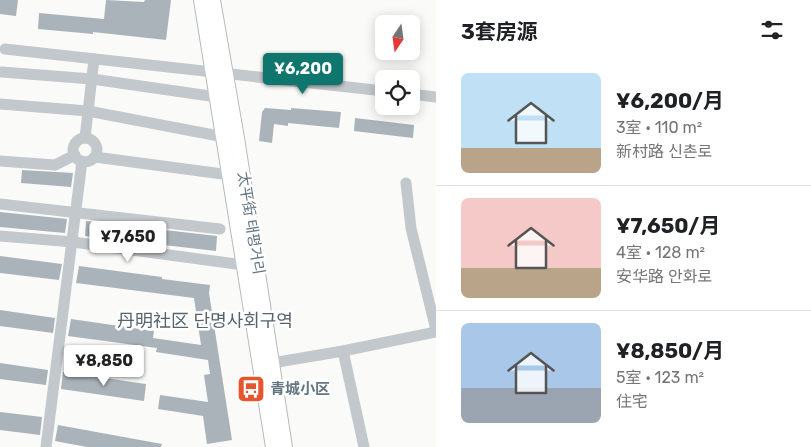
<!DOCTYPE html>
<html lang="zh">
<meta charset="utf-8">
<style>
:root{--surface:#fff;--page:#f2f2f2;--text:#202124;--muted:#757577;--line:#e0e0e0;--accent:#0f766e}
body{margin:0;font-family:Rubik,"Noto Sans SC","Noto Sans KR",sans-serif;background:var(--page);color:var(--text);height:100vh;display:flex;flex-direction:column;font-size:19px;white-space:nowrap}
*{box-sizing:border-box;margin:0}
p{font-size:16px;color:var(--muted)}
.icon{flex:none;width:28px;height:28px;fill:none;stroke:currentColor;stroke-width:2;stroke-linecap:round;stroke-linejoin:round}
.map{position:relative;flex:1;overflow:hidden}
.panel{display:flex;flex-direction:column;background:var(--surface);width:375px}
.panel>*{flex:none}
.needle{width:32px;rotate:193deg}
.tools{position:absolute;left:375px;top:15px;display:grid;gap:10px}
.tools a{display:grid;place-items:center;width:45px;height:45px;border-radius:8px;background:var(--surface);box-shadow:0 2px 12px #0003;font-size:25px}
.price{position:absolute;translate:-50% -42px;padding:0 11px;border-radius:5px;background:#fff;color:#222;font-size:16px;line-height:32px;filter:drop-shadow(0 1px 2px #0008)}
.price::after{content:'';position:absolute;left:50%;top:30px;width:15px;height:11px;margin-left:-8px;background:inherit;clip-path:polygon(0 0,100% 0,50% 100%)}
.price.on{background:var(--accent);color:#fff}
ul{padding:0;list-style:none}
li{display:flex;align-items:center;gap:15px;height:125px;padding:0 25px}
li+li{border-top:1px solid var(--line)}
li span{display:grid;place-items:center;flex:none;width:140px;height:100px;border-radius:8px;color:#555}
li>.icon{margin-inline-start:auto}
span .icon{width:60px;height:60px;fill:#fffc;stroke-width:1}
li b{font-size:21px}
h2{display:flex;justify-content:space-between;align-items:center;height:60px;padding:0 25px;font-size:21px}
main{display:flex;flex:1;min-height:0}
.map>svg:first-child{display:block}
.building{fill:#aab3b9}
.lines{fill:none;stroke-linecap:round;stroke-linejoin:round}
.major-casing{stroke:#b5babe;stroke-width:16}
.minor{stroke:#c3c8cc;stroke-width:11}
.major{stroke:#fff;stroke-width:14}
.labels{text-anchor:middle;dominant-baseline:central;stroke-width:5;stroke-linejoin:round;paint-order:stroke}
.street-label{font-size:15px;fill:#657683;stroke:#fff}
.poi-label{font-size:15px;font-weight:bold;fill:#657683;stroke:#fff;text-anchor:start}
.quarter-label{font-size:18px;fill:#57646e;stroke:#fff}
</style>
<main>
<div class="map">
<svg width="436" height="447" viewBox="0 0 436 447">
<rect width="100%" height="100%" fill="#fafaf8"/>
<g class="building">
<polygon points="0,0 18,0 16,16 0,14"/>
<polygon points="106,0 144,2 145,0 171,0 166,40 93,32 93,34 38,29 39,13 104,19"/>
<polygon points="265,108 291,110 291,108 341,112 339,128 288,123 288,126 274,124 272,143 259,141 262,112"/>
<polygon points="355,118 414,125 413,138 354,131"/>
<polygon points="22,170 73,173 71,187 21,183"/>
<polygon points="0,212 67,219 65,233 0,227"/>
<polygon points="86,221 217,236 216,251 85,236"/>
<polygon points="0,256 62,264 59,280 0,273"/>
<polygon points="79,266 162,277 162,279 210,285 209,293 232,440 207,444 203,416 158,409 160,395 208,402 204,375 210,374 208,360 156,352 157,348 68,336 71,319 154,331 153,338 201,345 194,298 76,283"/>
<polygon points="0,310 55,318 53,333 0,326"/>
<polygon points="0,363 48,370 46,385 0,379"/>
<polygon points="63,372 146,384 144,401 61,389"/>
<polygon points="0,412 42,417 40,435 0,430"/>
<polygon points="58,425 162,444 161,447 87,447 55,441"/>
</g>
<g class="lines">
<defs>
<g id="major">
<polyline points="201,0 273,447"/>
<polyline points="213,0 237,138 285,447"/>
</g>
</defs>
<use href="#major" class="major-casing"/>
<g class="minor">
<polyline points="5,49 384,91"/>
<polyline points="2,72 92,79 217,97"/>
<polyline points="411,94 436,97"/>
<polyline points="0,104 88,111 224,137"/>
<polyline points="85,138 94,59"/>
<circle cx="85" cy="150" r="12"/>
<polyline points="95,157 230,175"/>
<polyline points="0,161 55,165 75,155"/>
<polyline points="406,183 411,228 436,330"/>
<polyline points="0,204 220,229"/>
<polyline points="0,236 73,242 251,266"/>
<polyline points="343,351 364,447"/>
<polyline points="272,363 343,351 436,332"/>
<polyline points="46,447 82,161"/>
</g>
<use href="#major" class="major"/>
</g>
<defs>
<symbol id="bus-square" viewBox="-11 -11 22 22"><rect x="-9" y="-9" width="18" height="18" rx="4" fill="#e4572e" stroke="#fff"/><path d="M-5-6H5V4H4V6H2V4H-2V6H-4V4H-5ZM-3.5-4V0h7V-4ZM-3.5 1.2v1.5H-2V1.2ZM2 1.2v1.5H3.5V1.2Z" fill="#fff"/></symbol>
</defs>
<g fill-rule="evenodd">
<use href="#bus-square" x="235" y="373" width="32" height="32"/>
</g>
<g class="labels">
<g class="street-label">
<text transform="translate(251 223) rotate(81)">太平街 태평거리</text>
</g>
<g class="poi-label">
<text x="270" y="389">青城小区</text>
</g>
<g class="quarter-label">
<text x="205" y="321">丹明社区 단명사회구역</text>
</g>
</g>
</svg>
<div class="tools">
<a><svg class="needle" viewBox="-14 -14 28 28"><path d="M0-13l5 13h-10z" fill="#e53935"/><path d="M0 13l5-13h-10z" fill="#757577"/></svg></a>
<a><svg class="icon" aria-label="locate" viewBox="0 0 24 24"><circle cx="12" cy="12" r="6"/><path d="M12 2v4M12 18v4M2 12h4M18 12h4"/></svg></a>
</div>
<b class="price on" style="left:303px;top:95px">¥6,200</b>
<b class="price" style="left:128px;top:263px">¥7,650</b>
<b class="price" style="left:104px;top:387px">¥8,850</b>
</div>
<section class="panel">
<h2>3套房源<svg class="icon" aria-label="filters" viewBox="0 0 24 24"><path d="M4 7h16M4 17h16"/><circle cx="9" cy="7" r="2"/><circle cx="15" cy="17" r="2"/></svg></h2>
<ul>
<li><span style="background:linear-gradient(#bfe0f5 75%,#b9a48a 0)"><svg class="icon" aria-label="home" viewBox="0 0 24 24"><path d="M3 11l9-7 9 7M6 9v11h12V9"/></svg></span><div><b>¥6,200/月</b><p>3室 · 110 m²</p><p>新村路 신촌로</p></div></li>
<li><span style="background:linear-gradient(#f6c9c9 70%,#b9a48a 0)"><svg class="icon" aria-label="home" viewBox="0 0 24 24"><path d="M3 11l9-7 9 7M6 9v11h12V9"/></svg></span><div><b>¥7,650/月</b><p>4室 · 128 m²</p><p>安华路 안화로</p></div></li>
<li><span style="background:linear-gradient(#a9c7e8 65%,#9aa5b1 0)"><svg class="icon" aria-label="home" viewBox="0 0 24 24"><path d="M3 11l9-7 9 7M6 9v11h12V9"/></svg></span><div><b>¥8,850/月</b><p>5室 · 123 m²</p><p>住宅</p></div></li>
</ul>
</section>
</main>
